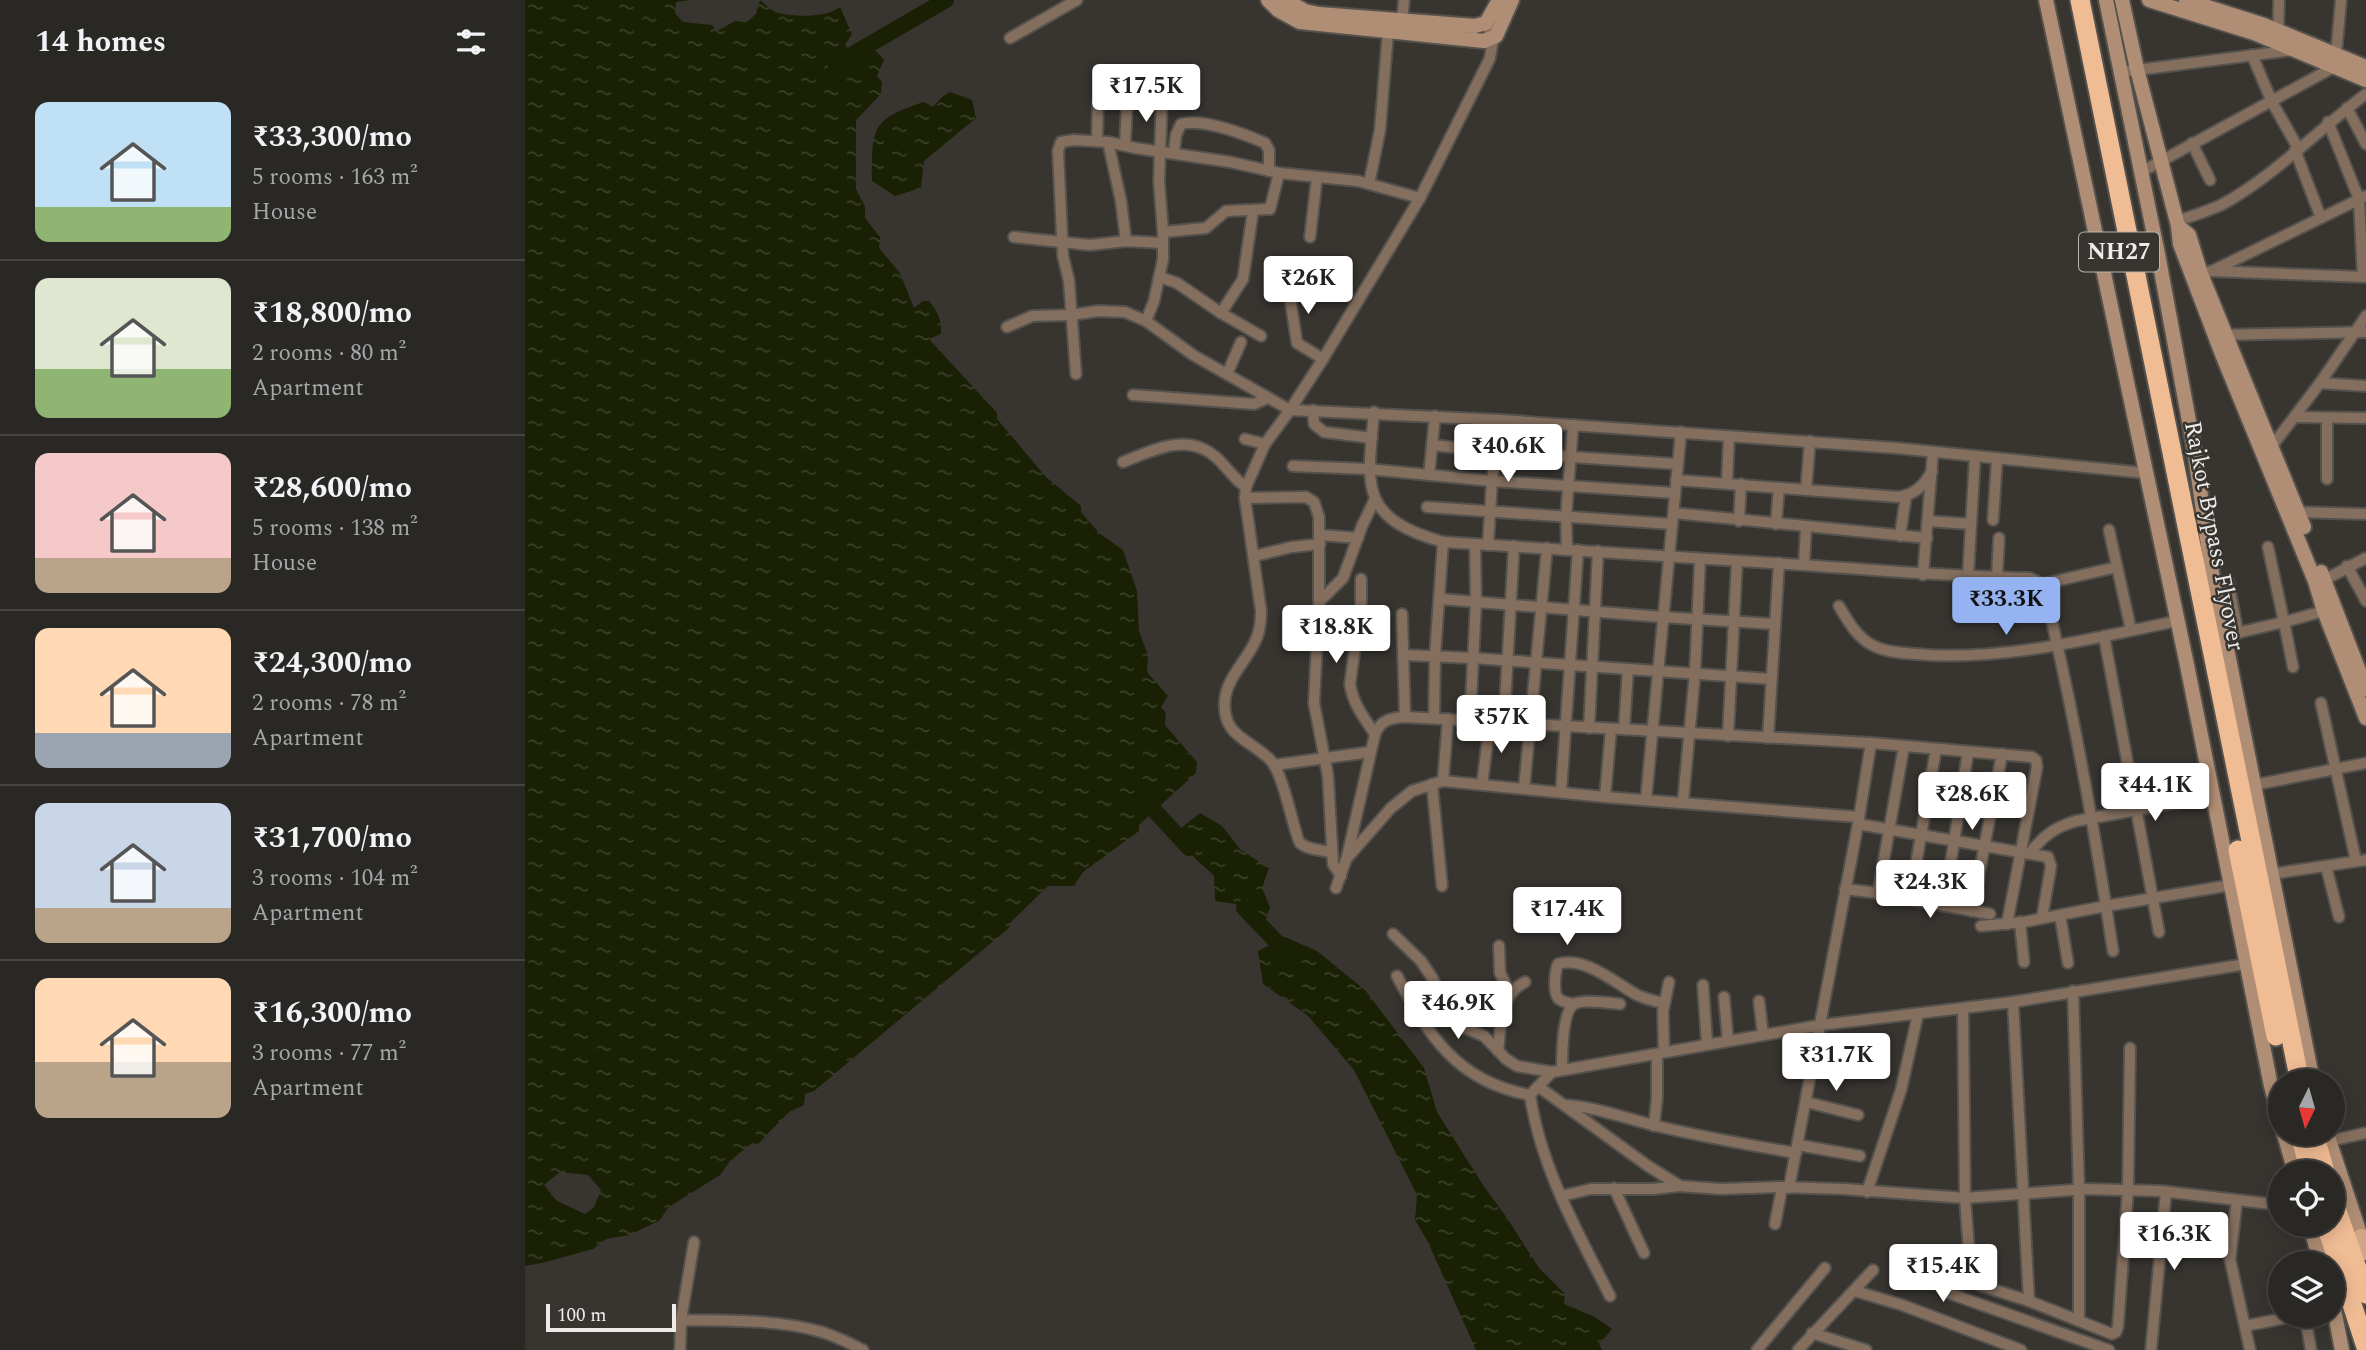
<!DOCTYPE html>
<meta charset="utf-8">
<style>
:root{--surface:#2a2825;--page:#363432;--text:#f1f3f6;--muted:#a5a6a7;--line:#464442;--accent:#95b2f1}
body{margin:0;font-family:Spectral,serif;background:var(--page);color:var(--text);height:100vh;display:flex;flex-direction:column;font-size:26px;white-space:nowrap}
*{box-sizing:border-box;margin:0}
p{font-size:23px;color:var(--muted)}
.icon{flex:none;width:38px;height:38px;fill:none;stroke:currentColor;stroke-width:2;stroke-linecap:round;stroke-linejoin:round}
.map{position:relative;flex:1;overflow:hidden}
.sheet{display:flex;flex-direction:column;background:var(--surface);width:525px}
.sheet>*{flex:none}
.needle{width:46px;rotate:185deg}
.buttons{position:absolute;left:1743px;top:1069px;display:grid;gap:14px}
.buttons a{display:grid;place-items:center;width:77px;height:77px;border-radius:50%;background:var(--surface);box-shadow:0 4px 18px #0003,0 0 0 2px var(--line);font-size:35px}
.scale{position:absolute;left:21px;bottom:18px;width:130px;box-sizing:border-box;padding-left:7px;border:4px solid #edece9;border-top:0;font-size:19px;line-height:24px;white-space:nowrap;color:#edece9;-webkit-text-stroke:5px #383531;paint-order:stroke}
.price{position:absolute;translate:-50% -60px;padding:0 16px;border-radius:7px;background:#fff;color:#222;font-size:23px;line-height:46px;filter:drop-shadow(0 2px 4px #0008)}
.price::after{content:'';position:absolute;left:50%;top:42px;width:21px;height:16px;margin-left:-10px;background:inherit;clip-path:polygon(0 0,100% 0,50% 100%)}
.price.on{background:var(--accent);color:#111}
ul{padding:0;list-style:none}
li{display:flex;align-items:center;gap:21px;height:175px;padding:0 35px}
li+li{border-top:2px solid var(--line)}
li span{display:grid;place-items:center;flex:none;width:196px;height:140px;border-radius:14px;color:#555}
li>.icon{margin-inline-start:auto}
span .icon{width:84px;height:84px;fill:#fffc;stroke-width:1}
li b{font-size:30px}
h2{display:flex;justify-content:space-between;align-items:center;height:84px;padding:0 35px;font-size:30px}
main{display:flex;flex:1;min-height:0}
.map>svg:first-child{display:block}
.water{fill:url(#water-ripples);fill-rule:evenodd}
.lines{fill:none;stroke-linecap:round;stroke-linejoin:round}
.river{stroke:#192004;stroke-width:16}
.street-casing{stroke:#55524e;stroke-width:14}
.secondary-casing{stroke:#55524e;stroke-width:18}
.primary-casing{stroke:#55524e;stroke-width:19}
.highway-casing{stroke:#55524e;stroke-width:23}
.street{stroke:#846f5f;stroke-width:10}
.secondary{stroke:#b08e75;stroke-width:14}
.primary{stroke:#d1a686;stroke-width:16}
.highway{stroke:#f0bc94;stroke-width:19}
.labels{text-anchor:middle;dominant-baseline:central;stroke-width:5;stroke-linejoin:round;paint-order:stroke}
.shield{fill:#383531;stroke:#b7b5b2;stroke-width:2}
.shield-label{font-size:23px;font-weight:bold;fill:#edece9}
.street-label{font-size:24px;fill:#edece9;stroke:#383531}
</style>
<main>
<section class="sheet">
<h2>14 homes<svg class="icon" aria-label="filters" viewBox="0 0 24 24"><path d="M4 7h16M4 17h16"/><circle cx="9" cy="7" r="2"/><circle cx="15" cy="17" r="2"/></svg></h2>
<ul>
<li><span style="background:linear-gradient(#bfe0f5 75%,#8fb573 0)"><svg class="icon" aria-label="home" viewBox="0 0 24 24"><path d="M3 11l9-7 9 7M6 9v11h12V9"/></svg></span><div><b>₹33,300/mo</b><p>5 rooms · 163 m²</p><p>House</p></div></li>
<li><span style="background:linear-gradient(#dfe7d0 65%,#8fb573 0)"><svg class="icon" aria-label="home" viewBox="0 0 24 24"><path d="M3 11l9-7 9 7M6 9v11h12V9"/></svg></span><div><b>₹18,800/mo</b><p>2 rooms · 80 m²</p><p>Apartment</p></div></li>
<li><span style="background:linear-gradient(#f6c9c9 75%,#b9a48a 0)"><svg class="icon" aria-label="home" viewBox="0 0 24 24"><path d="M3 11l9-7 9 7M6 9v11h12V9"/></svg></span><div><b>₹28,600/mo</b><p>5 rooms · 138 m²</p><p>House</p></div></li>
<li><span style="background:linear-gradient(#ffd9b3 75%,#9aa5b1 0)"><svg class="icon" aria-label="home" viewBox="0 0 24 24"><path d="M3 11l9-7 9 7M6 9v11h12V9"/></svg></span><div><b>₹24,300/mo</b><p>2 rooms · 78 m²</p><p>Apartment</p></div></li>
<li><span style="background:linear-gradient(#c9d6e8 75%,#b9a48a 0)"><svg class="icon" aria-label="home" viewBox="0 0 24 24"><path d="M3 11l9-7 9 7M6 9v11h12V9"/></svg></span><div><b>₹31,700/mo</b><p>3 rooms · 104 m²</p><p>Apartment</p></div></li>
<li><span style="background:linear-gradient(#ffd9b3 60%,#b9a48a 0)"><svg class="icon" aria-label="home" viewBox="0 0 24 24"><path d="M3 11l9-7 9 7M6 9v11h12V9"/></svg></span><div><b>₹16,300/mo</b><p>3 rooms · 77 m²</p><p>Apartment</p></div></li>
</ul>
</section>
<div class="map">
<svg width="1841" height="1350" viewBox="0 0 1841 1350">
<defs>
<pattern id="water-ripples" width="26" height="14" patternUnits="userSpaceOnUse" patternTransform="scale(1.75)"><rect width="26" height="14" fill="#192004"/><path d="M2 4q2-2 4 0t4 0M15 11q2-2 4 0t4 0" fill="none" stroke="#3b4129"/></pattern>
</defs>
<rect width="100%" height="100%" fill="#383531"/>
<g class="water">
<path d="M0 0H166L151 2 150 13 158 22 187 25 192 31 210 21 222 22 231 14 235 0C241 5 247 12 254 13 269 17 302 18 315 7L327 34 320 45 328 54 351 51 359 60 352 76 357 82 356 94 331 120V189L340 207V218L355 237 354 248 375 273 389 308 398 301H404C413 312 417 320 416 334L404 339 472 413V419L521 477 556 506V512L574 533 598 550 612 591 614 631 623 655 622 672 643 696 636 707 641 713 640 725 672 762 671 773 614 825V831L558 872 549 886H523L485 923 484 928 289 1091 280 1094 279 1105 264 1112 233 1144 227 1143 205 1161 195 1175 144 1207 134 1221 104 1235 81 1239 68 1249 21 1262 0 1266ZM35 1172 63 1175 76 1190 69 1207 60 1214 32 1201 19 1185Z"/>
<path d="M425 92 447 100 451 118 399 161 396 188 370 196 347 181C347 129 345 119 399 102L408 107 417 97Z"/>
<path d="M675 813 697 826 716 850 744 868 737 888 745 907 740 922 720 920 711 904 690 901 689 876C675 862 659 851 650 833Z"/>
<polygon points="760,937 792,951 840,990 899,1068 912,1112 958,1185 982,1218 1014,1268 1040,1294 1039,1304 1070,1317 1087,1329 1074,1344 1077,1350 951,1350 903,1242 890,1220 892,1195 829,1070 783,1016 738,984 733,951"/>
</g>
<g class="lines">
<g class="river">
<polyline points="311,67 328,54 421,0"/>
<polyline points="617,797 664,848"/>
<polyline points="719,908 764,955"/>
</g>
<defs>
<g id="street">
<polyline points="877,22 879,0"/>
<polyline points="1753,36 1754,0"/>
<polyline points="485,38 552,0"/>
<polyline points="1727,55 1747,102 1773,148"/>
<polyline points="1811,55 1816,0"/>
<polyline points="1596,72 1769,50"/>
<polyline points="1822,108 1841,144"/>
<polyline points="1803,122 1834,199 1838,277"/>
<polyline points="572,141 573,103"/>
<polyline points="583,142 596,201 601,241"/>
<polyline points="1667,143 1685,180"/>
<polyline points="600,145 602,104"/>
<polyline points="1770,150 1796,218"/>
<path d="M649 153 651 135 656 124C677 118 719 134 740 143L744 150V171"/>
<polyline points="1616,172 1809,67"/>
<polyline points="844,184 855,130 863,32"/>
<path d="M1652 221C1667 216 1684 211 1698 204 1749 176 1794 129 1841 94"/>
<polyline points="638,232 681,228 701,211 745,209 754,173"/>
<polyline points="489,237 565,245 601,241 638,243"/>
<polyline points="785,237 792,177"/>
<polyline points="1689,270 1841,196"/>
<polyline points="1669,275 1686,271 1841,277"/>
<polyline points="635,277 652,283 696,313 736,336"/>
<polyline points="762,278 772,343 798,359"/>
<polyline points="696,313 718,279 728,211"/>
<polyline points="621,321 629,301 638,259 638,232 634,181 637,96"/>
<polyline points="482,327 507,316 546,315 573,311 600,312 621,321 668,355 765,410 975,420 1371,448 1620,473"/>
<polyline points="1694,335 1841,332"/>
<polyline points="551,374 544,281 538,256 533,151 536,142 549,140 583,142 610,148 705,162 754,173 833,181 895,198"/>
<polyline points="702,374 716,342"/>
<polyline points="1795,383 1841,316"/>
<polyline points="608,395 729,404 743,398"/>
<polyline points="788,410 789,424 799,432 847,438"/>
<path d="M849 412C842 487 834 518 918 542 1038 550 1158 557 1277 565 1353 570 1428 577 1505 578L1518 584C1544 689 1564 799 1581 906L1706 885"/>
<polyline points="1770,417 1841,418"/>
<polyline points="720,439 740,444"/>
<polyline points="907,445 971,452 1152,464"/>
<polyline points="1744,450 1795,383 1841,386"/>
<path d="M598 462C631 449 665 431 694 460 703 469 710 480 721 487"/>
<polyline points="768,466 843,469 967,481 1150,493"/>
<polyline points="904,475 910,416"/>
<polyline points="1802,479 1802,418"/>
<path d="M1151 480 1374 497C1391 494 1399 485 1407 471"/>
<polyline points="1202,483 1204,436"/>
<polyline points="1281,490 1285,441"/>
<polyline points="720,498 781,497 789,502 794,517 794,602 789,703 803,776 808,864 816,876"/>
<polyline points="902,507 1147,524"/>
<polyline points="1149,513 1402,538"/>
<polyline points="1767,514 1773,512 1841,514"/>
<polyline points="1468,520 1472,458"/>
<polyline points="1214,521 1216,484"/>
<polyline points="1403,521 1445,524"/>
<polyline points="1251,524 1254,488"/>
<polyline points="1584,530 1606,630"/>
<polyline points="795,535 833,538"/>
<polyline points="1375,536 1381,496"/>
<polyline points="963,545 967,481 975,420"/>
<polyline points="1042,549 1041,517 1048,425"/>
<polyline points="729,556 767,547 795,544"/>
<polyline points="1279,565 1281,528"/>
<polyline points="1822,566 1841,601"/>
<polyline points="1398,575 1408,452"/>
<polyline points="1443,577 1450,456"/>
<polyline points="1472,578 1474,538"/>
<path d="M836 579V603L825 684C828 704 839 718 850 734"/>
<polyline points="1799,580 1841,558"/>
<polyline points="1703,581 1713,633"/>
<polyline points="1518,584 1592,567"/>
<polyline points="915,599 1137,617 1250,624"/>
<polyline points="794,602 818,578 837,526 850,499"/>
<path d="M1314 606C1323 621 1332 638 1349 646 1361 652 1377 653 1391 654 1476 662 1569 638 1652 621"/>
<polyline points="877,614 880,717"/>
<polyline points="1579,636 1634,932"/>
<polyline points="1699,636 1759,622 1743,547"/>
<polyline points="878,655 947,658 1246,679"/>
<polyline points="1768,667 1759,622 1806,609"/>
<polyline points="1796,703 1831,861"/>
<polyline points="909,718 910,656 918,542"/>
<polyline points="945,720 951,602 950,544"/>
<polyline points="979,722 989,546"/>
<polyline points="1064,728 1073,551"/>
<polyline points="1099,729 1103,669"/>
<polyline points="1203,736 1212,561"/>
<polyline points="1243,738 1254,563"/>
<polyline points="1346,743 1507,757 1511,760 1512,767 1482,924"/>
<polyline points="749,765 845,752"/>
<polyline points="918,781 923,719"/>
<polyline points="907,784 917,886"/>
<polyline points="957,785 965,721"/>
<polyline points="1729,785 1841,763"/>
<polyline points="999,789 1022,548"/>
<polyline points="1036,792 1053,550"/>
<polyline points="1080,797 1086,729"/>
<polyline points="1121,799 1156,432"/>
<polyline points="1158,802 1170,673 1175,560"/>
<polyline points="1333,824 1523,857 1526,866 1517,918"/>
<path d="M806 852C797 850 783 850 775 843 772 840 763 801 760 793 757 783 754 772 748 763 728 739 696 739 700 699 703 675 724 659 732 637 735 629 736 620 736 611L720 498 721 487 740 444 765 410 798 359 895 198 965 58 968 39 961 23"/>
<path d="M1505 853C1518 836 1530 827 1551 821L1688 796"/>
<polyline points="823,857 866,808 887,791 918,781 1080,797 1334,817"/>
<polyline points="1801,866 1814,917"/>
<polyline points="1746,874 1841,860"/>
<path d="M811 888 822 857 850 734C856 720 865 718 880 717 1035 725 1191 735 1346 743L1333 824 1264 1188"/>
<polyline points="1320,889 1353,893 1379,746"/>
<polyline points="1353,893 1465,914"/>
<polyline points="1385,899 1411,749"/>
<polyline points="1419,906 1443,752"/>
<polyline points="1447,911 1477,754"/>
<polyline points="1535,915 1543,963"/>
<polyline points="1495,922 1499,962"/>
<polyline points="1456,926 1499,922 1581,906 1588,951"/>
<polyline points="868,934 896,961 908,979 921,1009 933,1025 959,1036 981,1059 992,1066 1027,1072"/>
<polyline points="974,946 975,973 985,993"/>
<path d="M872 976C904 1037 933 1082 1005 1095"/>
<polyline points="1178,985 1182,1044"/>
<polyline points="1548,991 1554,1190 1554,1321"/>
<polyline points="1199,997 1203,1041"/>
<polyline points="1234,1001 1238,1035"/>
<polyline points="1488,1002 1504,1301"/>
<path d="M1049 1004C1045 1003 1036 1002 1033 998 1028 992 1030 971 1033 964 1060 956 1090 983 1112 995 1121 999 1129 1001 1139 1003"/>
<polyline points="1438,1009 1440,1198 1446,1277 1454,1285 1504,1301 1587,1334 1591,1332 1593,1326 1603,1190 1605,1048"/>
<path d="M973 1051C976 1025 974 995 1000 982"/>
<polyline points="1139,1052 1138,1011 1144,982"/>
<path d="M1037 1070C1037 1056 1037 1012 1049 1004 1056 999 1086 1003 1095 1004"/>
<polyline points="1014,1087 1123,1166 1155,1186 1196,1189 1254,1187 1319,1189 1440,1198 1561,1189 1636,1191 1755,1205"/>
<polyline points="1005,1095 1027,1072 1296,1025 1488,1002 1721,964"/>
<path d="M1005 1095C1016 1168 1052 1231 1085 1296"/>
<polyline points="1281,1102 1333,1115"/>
<path d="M1041 1105C1072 1107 1102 1119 1132 1126 1178 1137 1224 1145 1271 1153"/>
<polyline points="1129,1126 1132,1098 1132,1054"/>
<polyline points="1804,1141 1841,1133"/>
<polyline points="1273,1145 1335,1156"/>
<polyline points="1089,1188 1119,1253"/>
<polyline points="1342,1192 1376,1090 1393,1014"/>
<polyline points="1036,1196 1066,1189 1128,1189 1155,1186"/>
<polyline points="1712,1200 1705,1259 1725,1350"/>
<polyline points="1250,1224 1257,1188"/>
<polyline points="1330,1291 1377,1305 1496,1350"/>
<polyline points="1426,1294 1584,1350"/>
<polyline points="1780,1316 1786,1350"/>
<path d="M156 1320C201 1321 249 1319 293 1331 309 1335 324 1343 338 1350"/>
<polyline points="1720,1326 1770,1316"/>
<polyline points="1287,1333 1341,1350"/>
<polyline points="155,1350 156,1320 169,1242"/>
<polyline points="1232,1350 1300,1268"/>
<polyline points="1273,1350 1348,1270"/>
<polyline points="1626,1350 1641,1192"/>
</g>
<g id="secondary">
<polyline points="743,0 753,10 775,22 959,41 971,36 987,0"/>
<polyline points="760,0 780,11 794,14 950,26 961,23 974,0"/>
<polyline points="1521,0 1662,665 1746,1086 1755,1119"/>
<polyline points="1581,0 1633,254 1669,448 1687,573 1788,1082"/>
<polyline points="1597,0 1612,69 1653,226 1655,244 1697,354 1790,581 1799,611 1841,718"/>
<polyline points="1624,0 1729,33 1841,80"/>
<polyline points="1661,0 1739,25 1841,67"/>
<polyline points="1653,226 1664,235 1676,274 1779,527"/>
<polyline points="1796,572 1841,689"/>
<polyline points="1759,1134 1770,1172"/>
<polyline points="1802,1134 1836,1237"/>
<polyline points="1785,1225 1796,1264"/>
<polyline points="1808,1304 1817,1350"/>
</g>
<polyline id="primary" points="1836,1237 1841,1252"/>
<g id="highway">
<polyline points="1555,0 1775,1082"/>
<polyline points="1713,850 1751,1036"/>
<polyline points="1775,1134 1785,1172"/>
<polyline points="1789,1134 1800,1172"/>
<polyline points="1808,1200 1841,1294"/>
<polyline points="1801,1225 1841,1347"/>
</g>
</defs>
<use href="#street" class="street-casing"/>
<use href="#secondary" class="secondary-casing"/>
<use href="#primary" class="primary-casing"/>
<use href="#highway" class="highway-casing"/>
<use href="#street" class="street"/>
<use href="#secondary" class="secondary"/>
<use href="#primary" class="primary"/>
<use href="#highway" class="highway"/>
</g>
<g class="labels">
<rect class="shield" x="1554" y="232.5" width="80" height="39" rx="5"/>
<g class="shield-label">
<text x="1594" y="252">NH27</text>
</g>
<g class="street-label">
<text transform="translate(1689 536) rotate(79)">Rajkot Bypass Flyover</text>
</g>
</g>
</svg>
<div class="buttons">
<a><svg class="needle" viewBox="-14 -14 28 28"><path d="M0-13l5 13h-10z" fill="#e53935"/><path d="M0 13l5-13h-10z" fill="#a5a6a7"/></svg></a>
<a><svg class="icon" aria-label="locate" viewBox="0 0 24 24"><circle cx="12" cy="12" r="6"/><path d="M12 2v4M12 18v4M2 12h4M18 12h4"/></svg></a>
<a><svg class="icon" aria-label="layers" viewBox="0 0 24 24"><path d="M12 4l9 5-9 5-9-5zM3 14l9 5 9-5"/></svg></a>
</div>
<div class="scale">100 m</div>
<b class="price" style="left:621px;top:124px">₹17.5K</b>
<b class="price" style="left:783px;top:316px">₹26K</b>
<b class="price" style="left:983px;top:484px">₹40.6K</b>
<b class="price on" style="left:1481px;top:637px">₹33.3K</b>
<b class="price" style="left:811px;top:665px">₹18.8K</b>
<b class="price" style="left:976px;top:755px">₹57K</b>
<b class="price" style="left:1630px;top:823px">₹44.1K</b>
<b class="price" style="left:1447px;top:832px">₹28.6K</b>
<b class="price" style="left:1405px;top:920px">₹24.3K</b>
<b class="price" style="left:1042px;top:947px">₹17.4K</b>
<b class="price" style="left:933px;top:1041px">₹46.9K</b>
<b class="price" style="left:1311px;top:1093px">₹31.7K</b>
<b class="price" style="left:1649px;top:1272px">₹16.3K</b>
<b class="price" style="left:1418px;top:1304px">₹15.4K</b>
</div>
</main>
